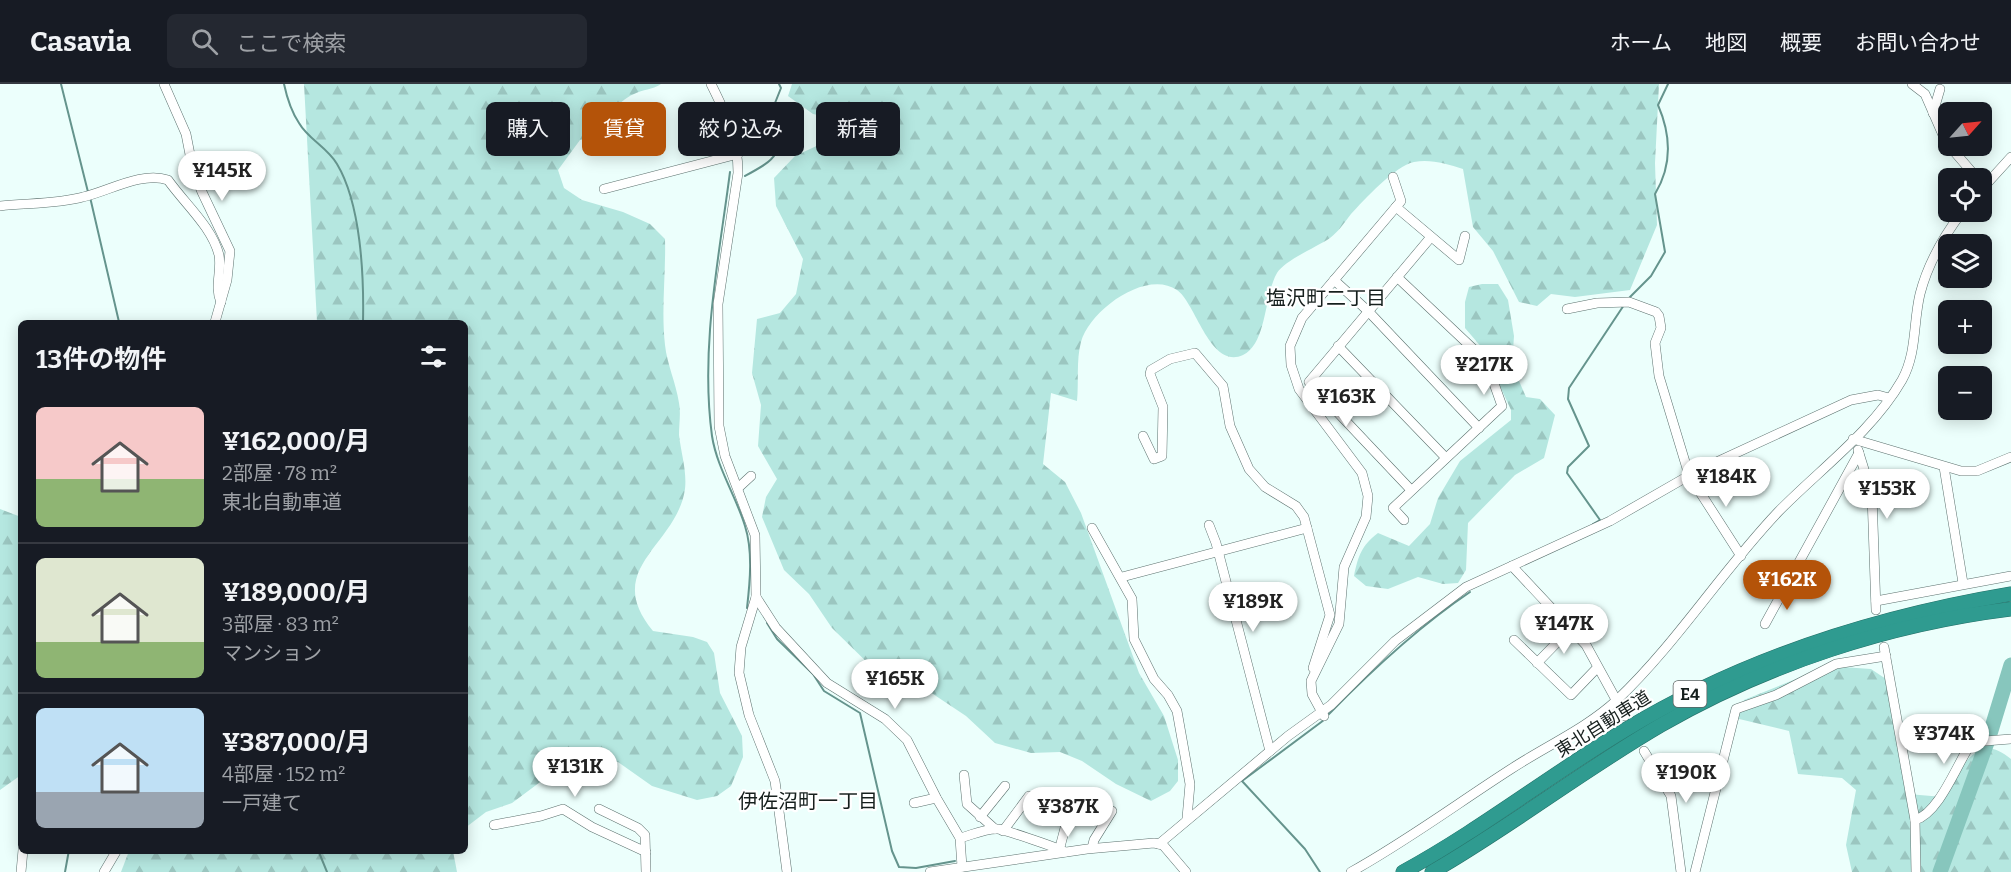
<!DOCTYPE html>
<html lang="ja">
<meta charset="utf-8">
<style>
:root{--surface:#171b24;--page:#242831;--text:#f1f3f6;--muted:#9ea1a6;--line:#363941;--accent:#b45309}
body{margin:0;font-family:Bitter,"Noto Sans JP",serif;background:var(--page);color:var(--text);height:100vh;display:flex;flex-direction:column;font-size:22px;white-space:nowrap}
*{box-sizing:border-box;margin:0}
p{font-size:20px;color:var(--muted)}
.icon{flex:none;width:33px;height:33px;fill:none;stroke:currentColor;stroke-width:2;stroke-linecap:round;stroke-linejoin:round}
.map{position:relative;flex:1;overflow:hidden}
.drawer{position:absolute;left:18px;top:236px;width:450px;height:534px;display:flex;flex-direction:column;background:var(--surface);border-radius:9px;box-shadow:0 3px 15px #0003}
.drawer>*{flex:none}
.banner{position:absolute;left:486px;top:18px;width:570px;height:54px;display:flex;gap:12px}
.needle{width:39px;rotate:63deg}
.tools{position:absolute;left:1938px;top:18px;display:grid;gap:12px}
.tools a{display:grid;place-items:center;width:54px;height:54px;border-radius:9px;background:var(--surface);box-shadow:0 3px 15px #0003;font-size:30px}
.price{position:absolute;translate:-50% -51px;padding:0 14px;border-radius:21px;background:#fff;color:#222;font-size:20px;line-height:39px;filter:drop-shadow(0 2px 3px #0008)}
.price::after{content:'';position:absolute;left:50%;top:36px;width:18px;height:14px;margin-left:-9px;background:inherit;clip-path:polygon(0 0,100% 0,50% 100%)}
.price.selected{background:var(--accent);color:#fff}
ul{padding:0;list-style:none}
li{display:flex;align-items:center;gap:18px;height:150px;padding:0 18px}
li+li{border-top:2px solid var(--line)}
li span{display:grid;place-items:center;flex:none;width:168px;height:120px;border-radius:9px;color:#555}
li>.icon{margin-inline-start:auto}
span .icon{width:72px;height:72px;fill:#fffc;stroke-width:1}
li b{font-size:26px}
h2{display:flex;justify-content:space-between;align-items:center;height:72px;padding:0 18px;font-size:26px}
.tag{padding:0 21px;border-radius:9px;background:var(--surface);box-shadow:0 3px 15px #0003;font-size:21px;line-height:54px}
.tag.selected{background:var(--accent);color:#fff}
header{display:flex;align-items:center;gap:36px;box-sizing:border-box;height:84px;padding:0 30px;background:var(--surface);border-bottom:2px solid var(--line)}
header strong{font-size:28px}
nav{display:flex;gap:33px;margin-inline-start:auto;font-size:21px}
.search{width:420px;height:54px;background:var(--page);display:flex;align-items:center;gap:15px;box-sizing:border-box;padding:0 21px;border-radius:9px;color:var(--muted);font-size:22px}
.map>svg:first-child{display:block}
.forest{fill:url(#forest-firs)}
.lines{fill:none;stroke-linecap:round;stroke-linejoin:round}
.stream{stroke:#65948d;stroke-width:2}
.river{stroke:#87c6bd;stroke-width:15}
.minor-casing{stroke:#5d726f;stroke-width:10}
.highway-casing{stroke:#267068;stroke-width:15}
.minor{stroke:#fff;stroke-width:9}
.highway{stroke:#2f9b90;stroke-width:14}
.labels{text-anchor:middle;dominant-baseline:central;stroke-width:4.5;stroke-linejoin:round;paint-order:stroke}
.shield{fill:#fff;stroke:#5c6261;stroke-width:1.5}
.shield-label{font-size:16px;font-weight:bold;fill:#161f1d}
.street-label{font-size:18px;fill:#161f1d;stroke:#fff}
.neighbourhood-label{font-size:20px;fill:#161f1d;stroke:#fff}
</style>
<header>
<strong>Casavia</strong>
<div class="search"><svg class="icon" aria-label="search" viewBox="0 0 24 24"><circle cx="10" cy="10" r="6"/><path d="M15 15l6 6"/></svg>ここで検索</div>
<nav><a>ホーム</a><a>地図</a><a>概要</a><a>お問い合わせ</a></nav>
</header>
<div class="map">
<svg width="2011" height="788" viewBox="0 0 2011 788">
<defs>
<pattern id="forest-firs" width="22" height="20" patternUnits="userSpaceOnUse" patternTransform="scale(1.5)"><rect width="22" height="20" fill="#b5e7e0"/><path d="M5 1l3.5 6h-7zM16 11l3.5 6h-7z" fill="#9bc6c0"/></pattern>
</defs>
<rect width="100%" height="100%" fill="#ecfffc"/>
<g class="forest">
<path d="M304 0H661C652 6 643 5 634 10 616 18 605 36 597 53L580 56 558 86 564 104 582 116 623 128 650 140 665 155C666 190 661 226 665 261 667 280 676 299 679 319 681 329 679 340 679 351 681 369 687 387 685 405 677 462 601 484 653 547L693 553 707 558 714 569 720 609 742 652 743 673 731 702 717 712 697 716 652 702 618 678 587 677 551 690 512 719 486 728 465 744V238H317Z"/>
<path d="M792 0H1659L1655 79 1657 141 1630 206 1575 213 1551 210 1537 222 1519 218 1493 167 1473 143 1463 85C1447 80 1431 75 1414 78 1395 82 1364 116 1351 130 1345 138 1338 148 1330 154 1317 163 1285 176 1277 189 1264 211 1267 260 1243 271 1210 286 1196 219 1177 206 1146 185 1090 226 1081 258 1076 276 1079 299 1077 317L1051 309 1043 380 1065 398 1081 429 1139 589 1164 632 1178 676V697L1170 707 1151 717 1116 700 1082 677 1060 668 1031 669 995 659 966 632 924 604 879 590 832 544 809 510 784 486 762 433 766 413 777 395 758 362 761 321 752 289 757 235 780 229 796 210 803 175 776 122 774 94 795 72 825 58 828 43 823 32 813 30 788 12Z"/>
<path d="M1482 200H1498L1508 216 1514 252 1512 281 1526 313 1540 315 1555 331 1544 374 1515 391 1468 439 1466 486 1458 499 1443 500 1418 493 1388 505 1366 502 1354 492C1358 472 1362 461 1378 449L1409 462 1430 440 1438 414 1460 377 1511 336V326L1483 265 1465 244V218L1469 203Z"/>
<polygon points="0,425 21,433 21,691 0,706"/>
<path d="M1828 582 1871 585 1892 599 1908 710 1943 713C1962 686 1975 645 2011 675V788H1852L1846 761 1856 706 1842 694 1798 690 1789 647 1735 634 1744 616Z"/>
<polygon points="129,767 453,767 457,788 121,788"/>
</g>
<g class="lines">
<g class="stream">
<polyline points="61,0 88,108"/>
<path d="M284 0C287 14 291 27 299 39 308 55 327 63 337 80 361 120 364 192 363 238"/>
<path d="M730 88C719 174 700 264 712 352 717 384 736 412 745 442 753 467 750 498 747 524H749"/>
<path d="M745 92C776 75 787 69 769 34L781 4 779 0"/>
<polyline points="90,113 119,238"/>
<path d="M1627 216 1651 192 1665 168 1655 110C1672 82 1671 51 1658 21L1668 0"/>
<polyline points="1593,440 1600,436 1567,389 1568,383 1589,362 1568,315 1569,304 1624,221"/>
<polyline points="767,539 777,555 813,590 824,607 860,629 892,767 899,783 916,784 955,777"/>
<path d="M1328 631C1372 586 1418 543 1470 508"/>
<polyline points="318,766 327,788"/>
<polyline points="65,788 69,766"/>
<polyline points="1320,788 1305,765 1242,697 1324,636"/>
</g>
<polyline class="river" points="1940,788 1989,653 2011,581"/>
<defs>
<g id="minor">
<polyline points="164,0 186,50 193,86 202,108 230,167 227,196 215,238"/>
<path d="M711 0C726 30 738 54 738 89L718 220 719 342 725 372 755 451 756 513 741 563 739 589 749 631 775 697 787 788"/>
<polyline points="1912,0 1925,10 1946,58 1977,94"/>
<polyline points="1933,29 1940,5"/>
<polyline points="604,105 738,70"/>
<polyline points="1982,105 2011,73"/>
<path d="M0 122C27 119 57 120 83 113 109 107 142 87 168 96 185 120 212 143 219 171 222 187 214 203 221 218"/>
<polyline points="1396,123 1459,176 1465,152"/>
<polyline points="1397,193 1486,277 1502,322 1393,424 1404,436"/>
<polyline points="1334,196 1368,227 1479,344"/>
<polyline points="1567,225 1597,219 1629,218 1656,228 1659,232 1661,244 1655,259 1659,292 1689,391 1741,472"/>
<polyline points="1338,262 1446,374"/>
<polyline points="1143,352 1154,375 1162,372 1163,323 1150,290 1151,286 1170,275 1195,269 1223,302 1230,342 1249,385 1265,403 1296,422 1304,433 1330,531 1313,584"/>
<polyline points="1853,355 1961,387 1977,387 2011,373"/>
<polyline points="1858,366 1872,411 1876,526"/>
<polyline points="1944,383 1963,499"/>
<polyline points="738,404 751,392"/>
<polyline points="1411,406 1309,298 1431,153"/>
<polyline points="1209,441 1216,459 1270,667"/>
<polyline points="1092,444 1132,515 1134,555 1154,595 1168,611 1177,627 1190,700 1187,734"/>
<polyline points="1512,482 1586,561 1625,632"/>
<polyline points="1122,493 1307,444"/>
<polyline points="756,513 776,544 827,599 885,635 907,656 937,715 960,754 962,783"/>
<polyline points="1876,517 2011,492"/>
<polyline points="1765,540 1859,369"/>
<polyline points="1514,556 1571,611 1597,584"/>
<polyline points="1884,563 1915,736 1916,788"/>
<polyline points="1537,579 1571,544"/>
<polyline points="1324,632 1312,610 1311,597 1339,540 1344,483 1366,433 1368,412 1362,389 1299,305 1291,281 1290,262 1302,234 1401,117 1393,93"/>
<polyline points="1644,667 1671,712 1681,788"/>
<polyline points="964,691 967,720 995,745"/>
<polyline points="914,719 936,714"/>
<polyline points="599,725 638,744 645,751 646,788"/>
<polyline points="980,733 1005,702"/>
<path d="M1915 736C1940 729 1958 677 1972 658L2011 655"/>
<polyline points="494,741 541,732 563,725 592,743 646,768"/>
<polyline points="1003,747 1029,712"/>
<path d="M960 754C972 751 986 744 998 745 1005 746 1062 765 1065 768"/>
<polyline points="1159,760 1288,652 1331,621 1395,557 1466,503 1610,437 1697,387 1851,316 1878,311 1889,314"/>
<polyline points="1060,763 1070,725"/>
<polyline points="1092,764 1094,756 1112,727"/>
<polyline points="21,788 23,766"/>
<polyline points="104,788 117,766"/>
<polyline points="930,788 1087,765 1154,759 1163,761 1186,788"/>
<path d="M1351 788C1407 757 1458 719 1511 685 1546 662 1587 644 1617 616 1677 559 1721 488 1778 428 1819 386 1872 348 1902 296 1917 269 1913 239 1920 210 1928 179 1943 153 1962 128"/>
<polyline points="1695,788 1736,625 1776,611 1836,580 1886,572"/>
</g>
<g id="highway">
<path d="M1403 788C1480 746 1550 691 1625 646 1744 574 1874 533 2011 510"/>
<path d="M1432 788C1510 743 1582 687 1661 641 1767 580 1889 540 2011 525"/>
</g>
</defs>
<use href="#minor" class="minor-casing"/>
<use href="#highway" class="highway-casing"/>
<use href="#minor" class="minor"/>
<use href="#highway" class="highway"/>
</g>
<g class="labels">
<rect class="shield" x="1673.5" y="597" width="33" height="26" rx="4.5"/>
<g class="shield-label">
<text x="1690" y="610">E4</text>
</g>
<g class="street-label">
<text transform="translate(1603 640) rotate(-32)">東北自動車道</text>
</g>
<g class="neighbourhood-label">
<text x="1326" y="214">塩沢町二丁目</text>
<text x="808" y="717">伊佐沼町一丁目</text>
</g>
</g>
</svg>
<div class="tools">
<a><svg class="needle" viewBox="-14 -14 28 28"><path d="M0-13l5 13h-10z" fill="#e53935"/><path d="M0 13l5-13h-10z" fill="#9ea1a6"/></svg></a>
<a><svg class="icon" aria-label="locate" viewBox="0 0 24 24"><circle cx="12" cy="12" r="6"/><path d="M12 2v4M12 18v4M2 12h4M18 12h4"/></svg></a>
<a><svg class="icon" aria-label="layers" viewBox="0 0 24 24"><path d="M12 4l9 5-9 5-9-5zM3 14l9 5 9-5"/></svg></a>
<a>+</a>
<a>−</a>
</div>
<b class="price" style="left:222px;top:118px">¥145K</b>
<b class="price" style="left:1484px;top:312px">¥217K</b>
<b class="price" style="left:1346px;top:344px">¥163K</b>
<b class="price" style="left:1726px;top:424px">¥184K</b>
<b class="price" style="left:1887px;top:436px">¥153K</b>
<b class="price selected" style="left:1787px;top:527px">¥162K</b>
<b class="price" style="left:1253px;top:549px">¥189K</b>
<b class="price" style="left:1564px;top:571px">¥147K</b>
<b class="price" style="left:895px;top:626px">¥165K</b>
<b class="price" style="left:1944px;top:681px">¥374K</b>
<b class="price" style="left:575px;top:714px">¥131K</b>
<b class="price" style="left:1686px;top:720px">¥190K</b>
<b class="price" style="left:1068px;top:754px">¥387K</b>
<div class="banner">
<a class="tag">購入</a>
<a class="tag selected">賃貸</a>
<a class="tag">絞り込み</a>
<a class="tag">新着</a>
</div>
<section class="drawer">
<h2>13件の物件<svg class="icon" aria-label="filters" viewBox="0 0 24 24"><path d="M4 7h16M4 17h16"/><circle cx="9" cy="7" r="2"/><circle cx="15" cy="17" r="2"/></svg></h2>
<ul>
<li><span style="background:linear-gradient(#f6c9c9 60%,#8fb573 0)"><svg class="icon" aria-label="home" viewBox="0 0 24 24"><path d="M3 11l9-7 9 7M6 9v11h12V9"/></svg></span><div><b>¥162,000/月</b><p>2部屋 · 78 m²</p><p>東北自動車道</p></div></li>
<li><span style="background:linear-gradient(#dfe7d0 70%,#8fb573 0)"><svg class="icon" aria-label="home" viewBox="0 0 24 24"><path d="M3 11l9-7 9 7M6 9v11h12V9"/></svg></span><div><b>¥189,000/月</b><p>3部屋 · 83 m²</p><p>マンション</p></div></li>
<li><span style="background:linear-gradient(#bfe0f5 70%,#9aa5b1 0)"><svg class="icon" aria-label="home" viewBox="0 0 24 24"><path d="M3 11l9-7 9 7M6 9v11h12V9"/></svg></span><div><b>¥387,000/月</b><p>4部屋 · 152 m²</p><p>一戸建て</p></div></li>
</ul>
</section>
</div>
